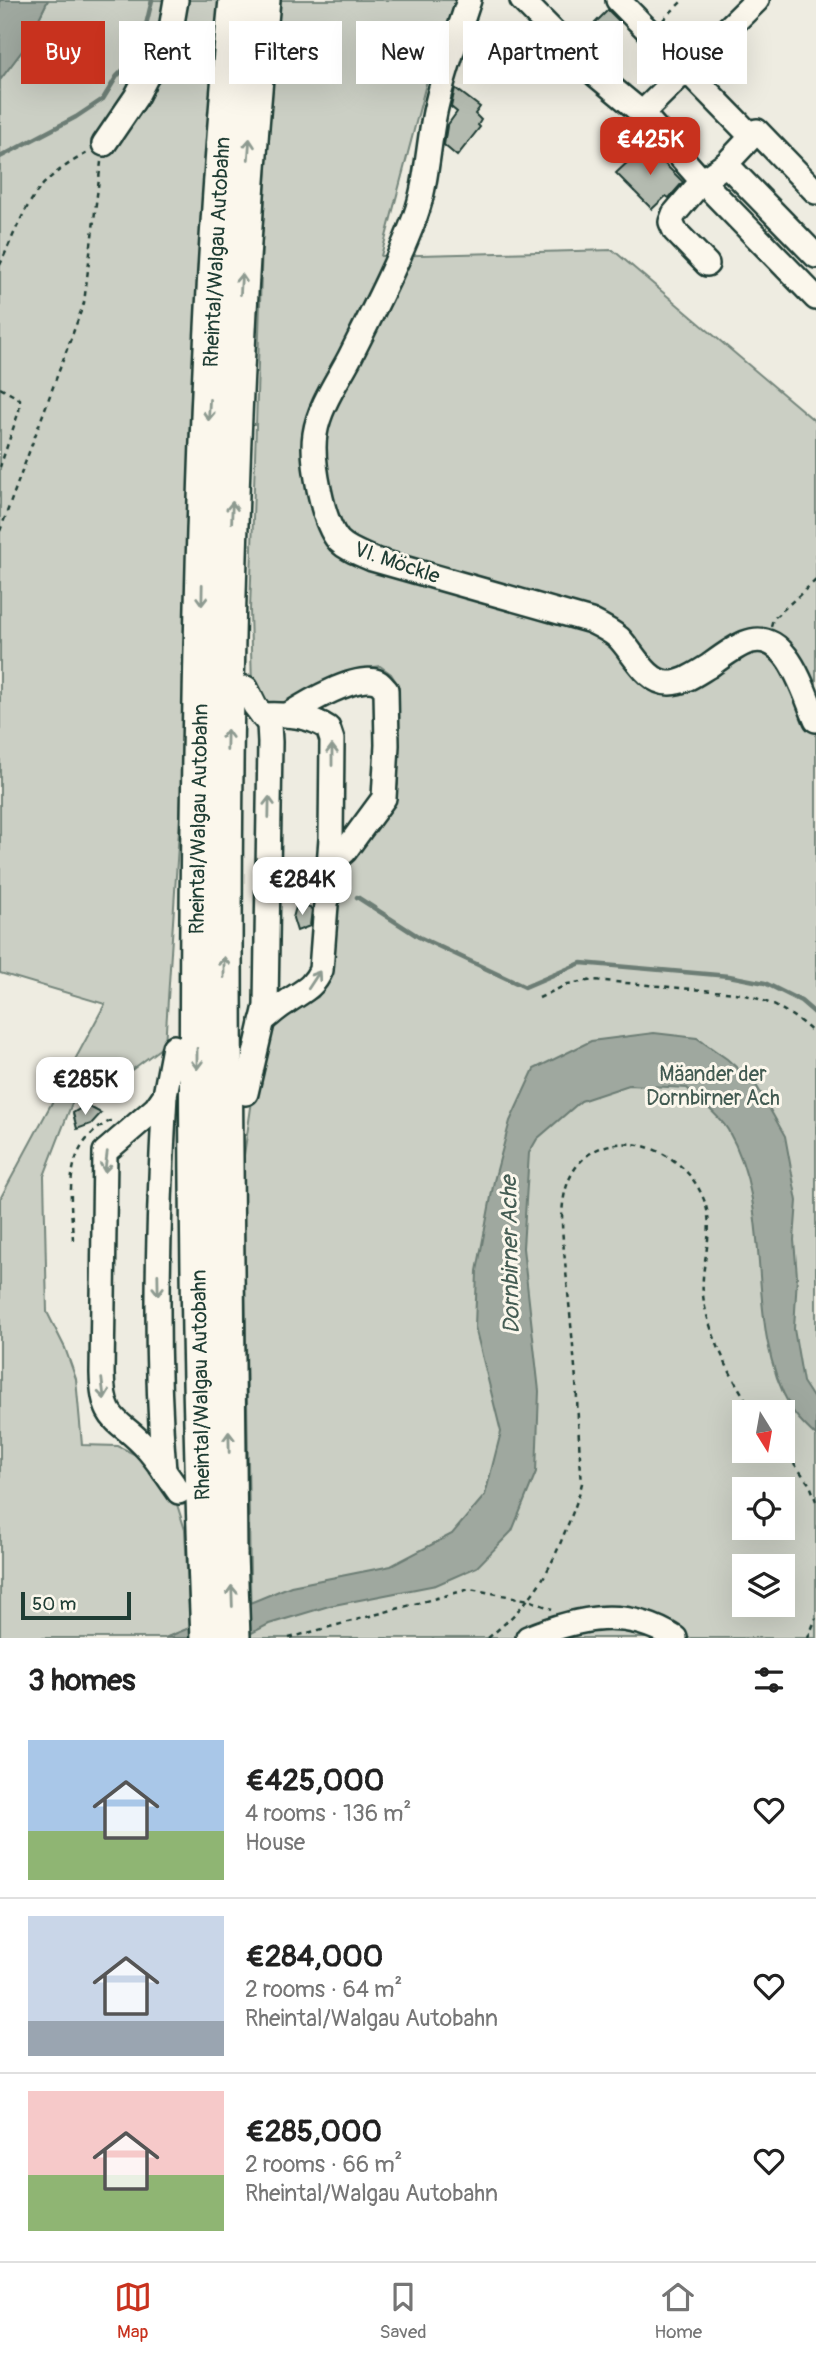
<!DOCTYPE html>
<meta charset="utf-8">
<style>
:root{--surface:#fff;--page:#f6f6f6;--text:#222;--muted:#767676;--line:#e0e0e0;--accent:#c8321e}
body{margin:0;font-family:Pangolin,sans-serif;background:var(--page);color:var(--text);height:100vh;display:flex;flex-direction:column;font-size:26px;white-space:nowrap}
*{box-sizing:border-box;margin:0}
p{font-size:23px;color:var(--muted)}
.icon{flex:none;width:38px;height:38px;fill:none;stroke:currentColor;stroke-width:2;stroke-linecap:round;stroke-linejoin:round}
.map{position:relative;height:1638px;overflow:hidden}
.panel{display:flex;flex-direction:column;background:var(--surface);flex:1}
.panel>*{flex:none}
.guide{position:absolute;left:21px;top:21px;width:775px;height:63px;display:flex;gap:14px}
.needle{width:46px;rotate:169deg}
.controls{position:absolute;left:732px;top:1400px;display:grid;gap:14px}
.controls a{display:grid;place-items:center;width:63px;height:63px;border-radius:0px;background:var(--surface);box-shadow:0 7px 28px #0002;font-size:35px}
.scale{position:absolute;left:21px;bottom:18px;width:110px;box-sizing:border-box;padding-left:7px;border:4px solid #1f3d34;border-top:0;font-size:19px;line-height:24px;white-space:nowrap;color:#1f3d34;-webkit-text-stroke:5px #fbf7ec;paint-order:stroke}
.price{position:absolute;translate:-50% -60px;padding:0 16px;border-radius:14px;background:#fff;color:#222;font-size:23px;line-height:46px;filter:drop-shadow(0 2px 4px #0008)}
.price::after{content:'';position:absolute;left:50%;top:42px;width:21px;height:16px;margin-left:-10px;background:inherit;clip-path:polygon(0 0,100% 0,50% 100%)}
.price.on{background:var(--accent);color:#fff}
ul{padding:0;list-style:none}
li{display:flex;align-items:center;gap:21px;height:175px;padding:0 28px}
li+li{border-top:2px solid var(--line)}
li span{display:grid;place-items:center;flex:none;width:196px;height:140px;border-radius:0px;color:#555}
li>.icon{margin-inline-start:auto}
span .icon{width:84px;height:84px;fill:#fffc;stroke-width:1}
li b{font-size:30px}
h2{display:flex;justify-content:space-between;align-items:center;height:84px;padding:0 28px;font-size:30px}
.tag{padding:0 24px;border-radius:0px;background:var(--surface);box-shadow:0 7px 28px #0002;font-size:24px;line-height:63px}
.tag.on{background:var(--accent);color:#fff}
.menu{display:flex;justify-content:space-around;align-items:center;height:98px;border-top:2px solid var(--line);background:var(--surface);font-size:19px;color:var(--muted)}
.menu a{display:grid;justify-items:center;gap:4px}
.menu .on{color:var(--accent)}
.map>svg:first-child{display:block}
.green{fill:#cbcfc4;stroke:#75867c;stroke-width:2;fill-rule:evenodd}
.water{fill:#9fa89f;stroke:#6c7d74;stroke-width:2}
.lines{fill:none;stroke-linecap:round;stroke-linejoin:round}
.stream{stroke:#6c7d74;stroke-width:4.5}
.building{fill:#b4bbb0;stroke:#1f3d34;stroke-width:2}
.minor-casing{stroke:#1f3d34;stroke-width:28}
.highway-casing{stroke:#1f3d34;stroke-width:38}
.path{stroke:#1f3d34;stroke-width:2.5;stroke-dasharray:5 5;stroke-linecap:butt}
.minor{stroke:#fbf7ec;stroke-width:23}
.highway{stroke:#fbf7ec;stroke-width:33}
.oneway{stroke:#8d9a90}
.labels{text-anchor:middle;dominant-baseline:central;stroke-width:6;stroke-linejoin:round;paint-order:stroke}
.street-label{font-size:21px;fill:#1f3d34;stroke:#fbf7ec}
.park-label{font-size:21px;fill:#415a51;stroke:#fbf7ec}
.water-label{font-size:23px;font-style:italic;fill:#455d54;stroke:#fbf7ec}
</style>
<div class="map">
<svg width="816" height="1638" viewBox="0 0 816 1638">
<rect width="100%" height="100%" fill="#eeece1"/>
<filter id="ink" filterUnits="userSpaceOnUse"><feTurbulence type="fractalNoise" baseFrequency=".0143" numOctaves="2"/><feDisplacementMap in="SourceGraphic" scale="14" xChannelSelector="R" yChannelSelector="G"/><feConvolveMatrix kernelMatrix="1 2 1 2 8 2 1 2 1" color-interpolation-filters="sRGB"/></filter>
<g filter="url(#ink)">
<g class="green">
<polygon points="48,0 221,0 190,415 181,799 165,1045 89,1102 74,1098 44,1176 47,1312 65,1348 76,1379 82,1445 118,1446 148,1461 175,1498 185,1530 190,1628 165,1638 0,1638 0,1199 105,1004 0,973 0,80 25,47"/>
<path d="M278 0H482L437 42 381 256 613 250 816 422V1638H251L243 1162 254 1087 263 1046 275 1026 288 1013 318 997 332 971 341 884 348 864 398 785V685L391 674 380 666C340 671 310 704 270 708L252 687 250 610 262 242ZM744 1412H782V1451H744ZM744 1489H782V1528H744ZM744 1566H782V1605H744Z"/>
</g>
<g class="water">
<polygon points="0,0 48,0 25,47 0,80"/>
<path d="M654 1033 697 1038 727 1059 756 1085 785 1136 797 1201 794 1240 797 1276 794 1329 803 1382 816 1402V1436C808 1428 797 1419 791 1408 742 1324 777 1215 728 1130 719 1115 700 1101 687 1088L629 1085 581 1101 537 1139 529 1153 523 1248 539 1391 536 1472 512 1531 477 1567 436 1585 329 1606 269 1624 242 1638H165L291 1586 391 1566 452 1534 485 1495 501 1432 475 1327 477 1271 494 1181 510 1121 534 1069 591 1041Z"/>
</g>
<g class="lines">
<g class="stream">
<polyline points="0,157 76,117 103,99 117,76 139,54 152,0"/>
<polyline points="357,897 419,937 525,987 581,963 729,976 765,983 801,1001 816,1014"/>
</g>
</g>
<g class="building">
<polygon points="608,10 620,22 601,40 589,29"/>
<polygon points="455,88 480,107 475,114 481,120 478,125 480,127 457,156 444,145 447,126 457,112 451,107"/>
<polygon points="646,145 683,182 669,198 666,196 652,209 616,173"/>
<polygon points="297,903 312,909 310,926 297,931 293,918"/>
<polygon points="86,1105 101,1113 91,1124 77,1129 73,1113"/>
</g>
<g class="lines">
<defs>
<g id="minor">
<path d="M469 0C457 37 443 74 435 112 428 146 427 184 415 217 397 265 373 311 350 357 338 380 319 407 315 434 311 459 322 522 339 541 348 550 361 554 372 559L591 621C601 626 611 631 619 638 633 652 647 684 670 683 684 683 697 673 709 666 720 658 733 648 745 643 787 626 803 691 816 720"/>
<polyline points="522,0 596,75 642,113 702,181 674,214 671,222 675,231 707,264"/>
<polyline points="618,0 751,136"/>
<polyline points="642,113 757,0"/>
<polyline points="104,144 136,97 171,29 176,0"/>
<polyline points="726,164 816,256"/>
<polyline points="816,192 757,131 726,164 702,181 816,298"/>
<path d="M288 715C305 704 358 672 378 682 379 682 385 689 386 690L387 745 384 798 345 851 329 865"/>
<path d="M262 1021C269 1016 276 1009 284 1004 300 992 313 989 321 970L331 839 332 740 328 728C309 715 285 714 262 715"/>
<path d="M174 1047 165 1095 156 1108 105 1152 102 1373C103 1427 120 1417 149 1451 160 1464 169 1478 179 1492"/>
<polyline points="246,1093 266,1006 270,742 269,724 255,706 246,688"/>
<path d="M164 1471C154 1346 158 1220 165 1095"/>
<path d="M528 1638C579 1617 626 1607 675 1638"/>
</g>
<g id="highway">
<path d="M208 1638C196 1345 194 1050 199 757 203 504 211 251 236 0"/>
<path d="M233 1638 230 1554C225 1036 213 517 263 0"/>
</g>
</defs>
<use href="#minor" class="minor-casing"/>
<use href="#highway" class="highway-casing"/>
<g class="path">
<polyline points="663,20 683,0"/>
<path d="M0 265C11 241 21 214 37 192 48 176 72 161 89 152"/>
<polyline points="0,388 20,399 19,411 0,467"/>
<polyline points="0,531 84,303 101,162"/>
<polyline points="771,626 773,619 816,580"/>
<path d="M539 998 568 984 594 980 735 993C766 998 793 1013 816 1035"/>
<path d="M73 1240C71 1193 61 1145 112 1120"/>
<polyline points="782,1447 810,1485 816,1501"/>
<polyline points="289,1638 470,1589 529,1600 552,1609"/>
<path d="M488 1638C527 1606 546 1581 564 1534 571 1517 578 1501 582 1483 578 1440 578 1398 574 1356 571 1324 568 1292 565 1261 563 1240 560 1218 564 1197 578 1120 672 1133 701 1193 720 1231 697 1264 704 1302 709 1333 735 1388 755 1412"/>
<polyline points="808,1638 816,1618"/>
</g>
<use href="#minor" class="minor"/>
<use href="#highway" class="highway"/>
</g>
<defs><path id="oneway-shaft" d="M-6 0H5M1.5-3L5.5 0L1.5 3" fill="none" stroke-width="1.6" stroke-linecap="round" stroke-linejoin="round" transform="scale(1.75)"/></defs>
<g class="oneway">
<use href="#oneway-shaft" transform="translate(249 149) rotate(-86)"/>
<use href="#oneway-shaft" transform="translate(241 284) rotate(-87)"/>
<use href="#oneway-shaft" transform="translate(209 410) rotate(93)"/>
<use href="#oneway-shaft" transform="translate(232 512) rotate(-88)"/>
<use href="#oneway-shaft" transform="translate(202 595) rotate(91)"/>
<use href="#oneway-shaft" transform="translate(227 740) rotate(-89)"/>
<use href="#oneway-shaft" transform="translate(332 755) rotate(-90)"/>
<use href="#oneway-shaft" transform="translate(269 807) rotate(-89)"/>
<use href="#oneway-shaft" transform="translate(224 967) rotate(-90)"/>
<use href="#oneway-shaft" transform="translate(314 980) rotate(-57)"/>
<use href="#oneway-shaft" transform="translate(197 1059) rotate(90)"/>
<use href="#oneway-shaft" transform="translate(106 1162) rotate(97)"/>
<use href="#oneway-shaft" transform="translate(158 1285) rotate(89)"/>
<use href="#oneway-shaft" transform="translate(103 1389) rotate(83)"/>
<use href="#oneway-shaft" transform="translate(229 1442) rotate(-91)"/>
<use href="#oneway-shaft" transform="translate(232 1596) rotate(-92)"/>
</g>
</g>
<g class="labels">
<g class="street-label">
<text transform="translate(217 252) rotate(-87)">Rheintal/Walgau Autobahn</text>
<text transform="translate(397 563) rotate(19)">VI. Möckle</text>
<text transform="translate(199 819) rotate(-89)">Rheintal/Walgau Autobahn</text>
<text transform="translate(201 1385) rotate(-91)">Rheintal/Walgau Autobahn</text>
</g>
<g class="park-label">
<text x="713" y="1074">Mäander der<tspan x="713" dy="24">Dornbirner Ach</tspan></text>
</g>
<g class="water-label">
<text transform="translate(510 1255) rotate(-91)">Dornbirner Ache</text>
</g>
</g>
</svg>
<div class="controls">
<a><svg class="needle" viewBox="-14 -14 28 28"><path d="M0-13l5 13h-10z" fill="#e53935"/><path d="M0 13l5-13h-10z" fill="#767676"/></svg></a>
<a><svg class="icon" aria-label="locate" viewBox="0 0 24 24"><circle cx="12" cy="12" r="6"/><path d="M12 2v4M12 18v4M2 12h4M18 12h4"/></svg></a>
<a><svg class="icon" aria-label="layers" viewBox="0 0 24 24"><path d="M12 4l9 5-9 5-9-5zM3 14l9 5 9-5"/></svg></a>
</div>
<div class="scale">50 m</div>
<b class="price on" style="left:650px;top:177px">€425K</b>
<b class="price" style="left:302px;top:917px">€284K</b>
<b class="price" style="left:85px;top:1117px">€285K</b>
<div class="guide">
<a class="tag on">Buy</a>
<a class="tag">Rent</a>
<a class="tag">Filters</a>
<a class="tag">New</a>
<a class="tag">Apartment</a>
<a class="tag">House</a>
</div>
</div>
<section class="panel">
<h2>3 homes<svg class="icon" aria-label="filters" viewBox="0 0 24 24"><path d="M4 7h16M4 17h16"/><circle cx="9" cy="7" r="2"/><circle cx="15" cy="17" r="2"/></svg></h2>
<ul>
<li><span style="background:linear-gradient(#a9c7e8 65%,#8fb573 0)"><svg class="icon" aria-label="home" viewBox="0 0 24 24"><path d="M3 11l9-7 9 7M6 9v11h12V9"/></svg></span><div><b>€425,000</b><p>4 rooms · 136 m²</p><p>House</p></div><svg class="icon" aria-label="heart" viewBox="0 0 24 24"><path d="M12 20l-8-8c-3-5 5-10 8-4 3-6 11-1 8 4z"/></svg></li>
<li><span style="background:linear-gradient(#c9d6e8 75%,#9aa5b1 0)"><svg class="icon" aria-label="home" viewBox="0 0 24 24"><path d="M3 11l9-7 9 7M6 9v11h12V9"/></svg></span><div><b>€284,000</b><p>2 rooms · 64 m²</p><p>Rheintal/Walgau Autobahn</p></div><svg class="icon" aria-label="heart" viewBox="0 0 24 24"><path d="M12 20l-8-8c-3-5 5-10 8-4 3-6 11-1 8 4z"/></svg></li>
<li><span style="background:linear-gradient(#f6c9c9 60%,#8fb573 0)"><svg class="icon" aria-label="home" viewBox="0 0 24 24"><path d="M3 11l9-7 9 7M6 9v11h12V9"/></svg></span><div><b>€285,000</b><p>2 rooms · 66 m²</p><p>Rheintal/Walgau Autobahn</p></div><svg class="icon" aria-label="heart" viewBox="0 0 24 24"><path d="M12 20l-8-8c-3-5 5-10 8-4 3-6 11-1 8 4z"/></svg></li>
</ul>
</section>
<nav class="menu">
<a class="on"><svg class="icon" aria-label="map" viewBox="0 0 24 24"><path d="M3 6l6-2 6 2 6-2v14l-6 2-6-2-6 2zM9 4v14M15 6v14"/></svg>Map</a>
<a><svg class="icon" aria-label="saved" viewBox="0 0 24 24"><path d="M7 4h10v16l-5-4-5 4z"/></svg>Saved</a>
<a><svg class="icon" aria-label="home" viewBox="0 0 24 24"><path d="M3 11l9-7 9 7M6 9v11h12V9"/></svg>Home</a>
</nav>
